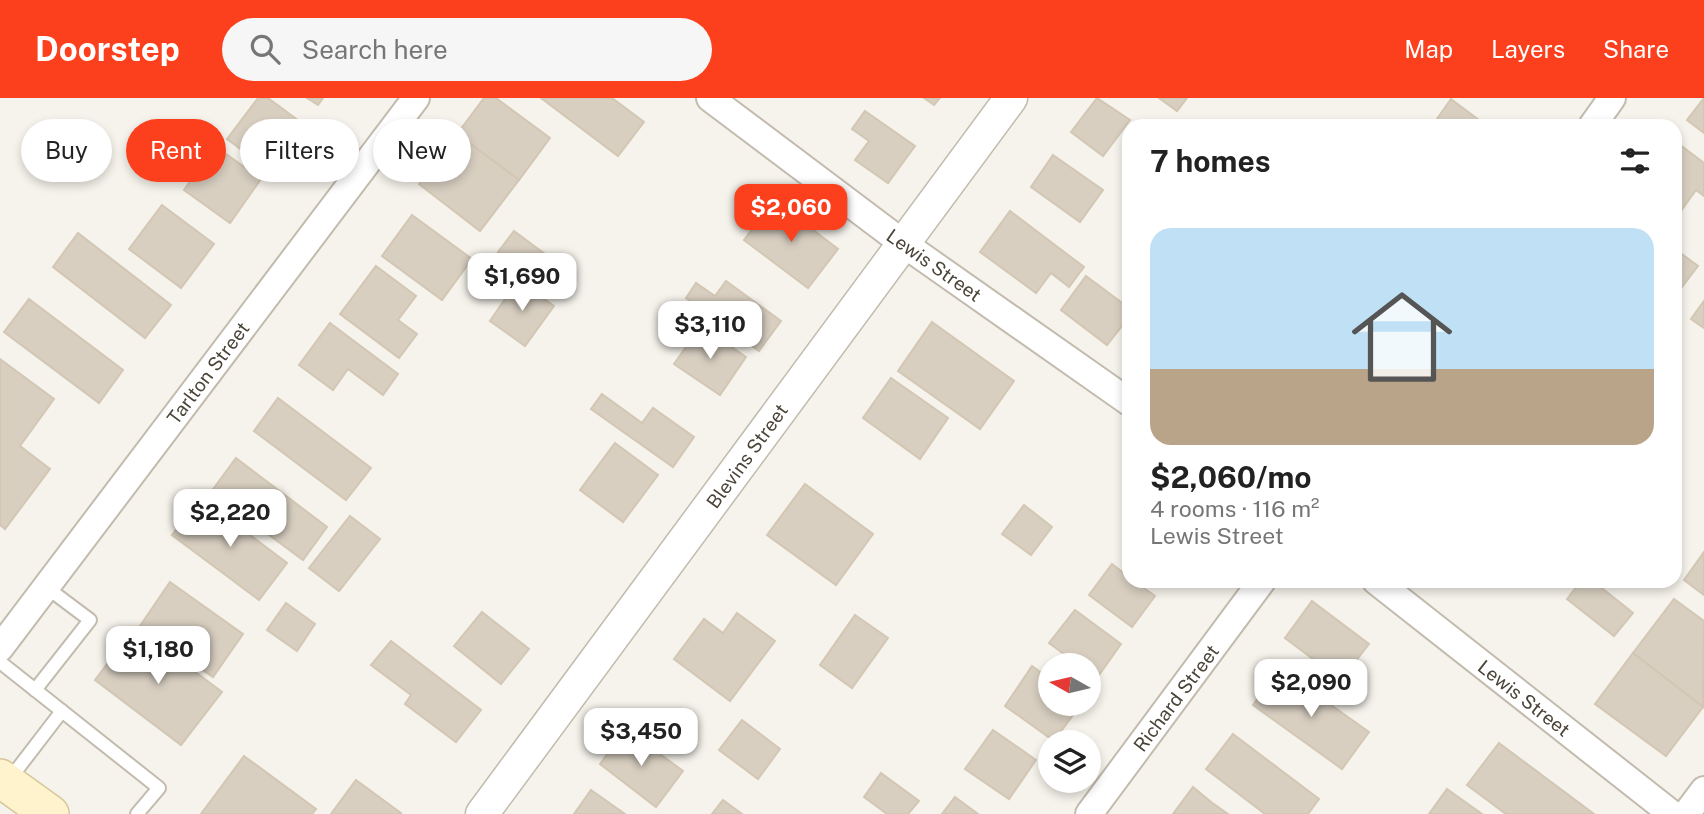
<!DOCTYPE html>
<meta charset="utf-8">
<style>
:root{--surface:#fff;--page:#f6f6f6;--text:#222;--muted:#767676;--line:#e0e0e0;--accent:#fc3f1d}
body{margin:0;font-family:"Public Sans",sans-serif;background:var(--page);color:var(--text);height:100vh;display:flex;flex-direction:column;font-size:26px;white-space:nowrap}
*{box-sizing:border-box;margin:0}
p{font-size:23px;color:var(--muted)}
.icon{flex:none;width:38px;height:38px;fill:none;stroke:currentColor;stroke-width:2;stroke-linecap:round;stroke-linejoin:round}
.map{position:relative;flex:1;overflow:hidden}
.details{position:absolute;left:1122px;top:21px;width:560px;height:469px;display:flex;flex-direction:column;background:var(--surface);border-radius:21px;box-shadow:0 4px 10px #0003}
.details>*{flex:none}
.top-card{position:absolute;left:21px;top:21px;width:665px;height:63px;display:flex;gap:14px}
.needle{width:46px;rotate:278deg}
.buttons{position:absolute;left:1038px;top:555px;display:grid;gap:14px}
.buttons a{display:grid;place-items:center;width:63px;height:63px;border-radius:50%;background:var(--surface);box-shadow:0 4px 10px #0003;font-size:35px}
.price{position:absolute;translate:-50% -60px;padding:0 16px;border-radius:14px;background:#fff;color:#222;font-size:23px;line-height:46px;filter:drop-shadow(0 2px 4px #0008)}
.price::after{content:'';position:absolute;left:50%;top:42px;width:21px;height:16px;margin-left:-10px;background:inherit;clip-path:polygon(0 0,100% 0,50% 100%)}
.price.active{background:var(--accent);color:#fff}
ul{padding:0;list-style:none}
li{display:grid;align-content:center;gap:14px;height:371px;padding:0 28px}
li+li{border-top:2px solid var(--line)}
li span{display:grid;place-items:center;height:217px;border-radius:21px;color:#555}
li>.icon{margin-inline-start:auto}
span .icon{width:126px;height:126px;fill:#fffc;stroke-width:1}
li b{font-size:30px}
h2{display:flex;justify-content:space-between;align-items:center;height:84px;padding:0 28px;font-size:30px}
.tag{padding:0 24px;border-radius:32px;background:var(--surface);box-shadow:0 4px 10px #0003;font-size:24px;line-height:63px}
.tag.active{background:var(--accent);color:#fff}
header{display:flex;align-items:center;gap:42px;box-sizing:border-box;height:98px;padding:0 35px;background:var(--accent);color:#fff}
header strong{font-size:33px}
nav{display:flex;gap:38px;margin-inline-start:auto;font-size:24px}
.search{width:490px;height:63px;background:var(--page);display:flex;align-items:center;gap:18px;box-sizing:border-box;padding:0 24px;border-radius:38px;color:var(--muted);font-size:26px}
.map>svg:first-child{display:block}
.building{fill:#d8cfc1;stroke:#d3c7b4;stroke-width:2}
.lines{fill:none;stroke-linecap:round;stroke-linejoin:round}
.service-casing{stroke:#c2bbae;stroke-width:16}
.minor-casing{stroke:#c2bbae;stroke-width:30}
.tertiary-casing{stroke:#c2bbae;stroke-width:35}
.secondary-casing{stroke:#d6c79b;stroke-width:40}
.service{stroke:#fff;stroke-width:12}
.minor{stroke:#fff;stroke-width:26}
.tertiary{stroke:#fff;stroke-width:32}
.secondary{stroke:#fff3cd;stroke-width:37}
.labels{text-anchor:middle;dominant-baseline:central;stroke-width:6;stroke-linejoin:round;paint-order:stroke}
.street-label{font-size:19px;fill:#4b4439;stroke:#fff}
</style>
<header>
<strong>Doorstep</strong>
<div class="search"><svg class="icon" aria-label="search" viewBox="0 0 24 24"><circle cx="10" cy="10" r="6"/><path d="M15 15l6 6"/></svg>Search here</div>
<nav><a>Map</a><a>Layers</a><a>Share</a></nav>
</header>
<div class="map">
<svg width="1704" height="716" viewBox="0 0 1704 716">
<rect width="100%" height="100%" fill="#f6f3ec"/>
<g class="building">
<polygon points="258,0 268,0 303,26 269,72 227,41"/>
<polygon points="307,0 323,0 318,7"/>
<polygon points="484,0 496,0 550,40 519,82 457,36"/>
<polygon points="541,0 612,0 644,24 618,58"/>
<polygon points="924,0 940,0 934,7"/>
<polygon points="1097,0 1130,22 1103,58 1071,34"/>
<polygon points="1159,0 1187,0 1177,13"/>
<polygon points="1704,0 1704,35 1687,22"/>
<polygon points="1451,1 1487,28 1432,28"/>
<polygon points="865,13 915,48 888,85 855,62 869,43 852,31"/>
<polygon points="457,36 519,82 480,133 419,86"/>
<polygon points="1675,43 1704,65 1704,98 1696,92 1681,113 1675,109"/>
<polygon points="215,48 261,81 230,125 184,92"/>
<polygon points="1053,57 1103,92 1080,124 1031,89"/>
<polygon points="774,102 838,151 808,190 744,142"/>
<polygon points="162,107 214,146 181,190 129,151"/>
<polygon points="1010,113 1084,169 1069,189 1051,175 1036,195 980,154"/>
<polygon points="412,117 472,161 442,202 382,158"/>
<polygon points="514,133 549,159 533,181 498,154"/>
<polygon points="78,135 171,207 145,240 53,169"/>
<polygon points="1675,151 1698,168 1675,198"/>
<polygon points="376,168 416,198 398,222 417,236 399,260 340,216"/>
<polygon points="1086,178 1129,210 1129,219 1107,247 1061,212"/>
<polygon points="518,182 554,208 525,248 490,223"/>
<polygon points="726,183 781,223 759,253 686,200 696,185 715,198"/>
<polygon points="29,201 123,272 99,305 4,234"/>
<polygon points="1704,203 1704,230 1691,221"/>
<polygon points="932,224 1014,283 980,331 898,273"/>
<polygon points="330,225 398,276 383,297 348,271 333,292 299,267"/>
<polygon points="701,228 746,259 720,297 674,266"/>
<polygon points="0,261 54,301 20,348 50,371 5,431 0,427"/>
<polygon points="891,280 948,320 920,361 863,320"/>
<polygon points="602,296 642,325 653,310 694,339 673,369 591,311"/>
<polygon points="278,300 371,370 346,402 254,333"/>
<polygon points="615,345 658,377 623,424 580,392"/>
<polygon points="236,360 327,429 303,462 211,394"/>
<polygon points="805,386 873,436 836,487 767,437"/>
<polygon points="201,400 287,465 259,502 172,437"/>
<polygon points="1024,407 1052,429 1031,457 1002,436"/>
<polygon points="350,418 380,441 339,493 309,470"/>
<polygon points="1704,454 1704,497 1684,482"/>
<polygon points="1112,466 1129,479 1129,483 1134,483 1155,498 1132,529 1089,497"/>
<polygon points="1581,483 1593,483 1633,515 1614,538 1567,501"/>
<polygon points="170,484 243,536 213,579 140,528"/>
<polygon points="1674,501 1704,523 1703,609 1633,555"/>
<polygon points="1312,503 1369,546 1341,582 1285,540"/>
<polygon points="286,505 315,526 297,553 267,532"/>
<polygon points="1075,512 1121,546 1097,580 1088,574 1088,567 1079,567 1049,545"/>
<polygon points="482,514 529,551 501,586 454,548"/>
<polygon points="737,515 775,543 730,603 674,561 704,521 723,535"/>
<polygon points="855,517 888,540 852,590 820,567"/>
<polygon points="135,529 222,594 181,647 95,582"/>
<polygon points="391,543 481,612 456,644 405,606 411,597 371,567"/>
<polygon points="1633,555 1703,609 1666,658 1595,606"/>
<polygon points="1032,568 1050,581 1050,606 1081,606 1054,643 1005,608"/>
<polygon points="1279,570 1369,634 1342,671 1253,607"/>
<polygon points="742,622 780,651 758,681 719,652"/>
<polygon points="626,631 683,673 656,709 600,666"/>
<polygon points="993,632 1036,662 1009,701 965,671"/>
<polygon points="1233,636 1319,701 1308,716 1265,716 1206,671"/>
<polygon points="1499,645 1594,716 1506,716 1467,687"/>
<polygon points="244,658 316,711 312,716 201,716"/>
<polygon points="881,675 919,703 908,716 887,716 864,699"/>
<polygon points="356,682 401,715 400,716 331,716"/>
<polygon points="1193,689 1211,704 1228,716 1173,716"/>
<polygon points="1447,691 1482,716 1429,716"/>
<polygon points="591,692 625,716 574,716"/>
<polygon points="955,699 978,716 942,716"/>
<polygon points="723,702 742,716 712,716"/>
</g>
<g class="lines">
<defs>
<g id="service">
<polyline points="0,564 159,690 137,716"/>
<polyline points="35,592 90,522 46,489"/>
<polyline points="9,682 62,613"/>
</g>
<g id="minor">
<polyline points="710,0 904,146 1129,304"/>
<polyline points="1592,28 1612,0"/>
<polyline points="1376,483 1672,716"/>
<polyline points="0,550 416,0"/>
<polyline points="1089,716 1262,483"/>
<polyline points="1686,716 1704,692"/>
</g>
<polyline id="tertiary" points="482,716 1011,0"/>
<polyline id="secondary" points="0,680 50,716"/>
</defs>
<use href="#service" class="service-casing"/>
<use href="#minor" class="minor-casing"/>
<use href="#tertiary" class="tertiary-casing"/>
<use href="#secondary" class="secondary-casing"/>
<use href="#service" class="service"/>
<use href="#minor" class="minor"/>
<use href="#tertiary" class="tertiary"/>
<use href="#secondary" class="secondary"/>
</g>
<g class="labels">
<g class="street-label">
<text transform="translate(934 167) rotate(35)">Lewis Street</text>
<text transform="translate(208 275) rotate(-53)">Tarlton Street</text>
<text transform="translate(747 358) rotate(-54)">Blevins Street</text>
<text transform="translate(1176 600) rotate(-53)">Richard Street</text>
<text transform="translate(1524 600) rotate(38)">Lewis Street</text>
</g>
</g>
</svg>
<div class="buttons">
<a><svg class="needle" viewBox="-14 -14 28 28"><path d="M0-13l5 13h-10z" fill="#e53935"/><path d="M0 13l5-13h-10z" fill="#767676"/></svg></a>
<a><svg class="icon" aria-label="layers" viewBox="0 0 24 24"><path d="M12 4l9 5-9 5-9-5zM3 14l9 5 9-5"/></svg></a>
</div>
<b class="price active" style="left:791px;top:146px">$2,060</b>
<b class="price" style="left:522px;top:215px">$1,690</b>
<b class="price" style="left:710px;top:263px">$3,110</b>
<b class="price" style="left:230px;top:451px">$2,220</b>
<b class="price" style="left:158px;top:588px">$1,180</b>
<b class="price" style="left:1311px;top:621px">$2,090</b>
<b class="price" style="left:641px;top:670px">$3,450</b>
<div class="top-card">
<a class="tag">Buy</a>
<a class="tag active">Rent</a>
<a class="tag">Filters</a>
<a class="tag">New</a>
</div>
<section class="details">
<h2>7 homes<svg class="icon" aria-label="filters" viewBox="0 0 24 24"><path d="M4 7h16M4 17h16"/><circle cx="9" cy="7" r="2"/><circle cx="15" cy="17" r="2"/></svg></h2>
<ul>
<li><span style="background:linear-gradient(#bfe0f5 65%,#b9a48a 0)"><svg class="icon" aria-label="home" viewBox="0 0 24 24"><path d="M3 11l9-7 9 7M6 9v11h12V9"/></svg></span><div><b>$2,060/mo</b><p>4 rooms · 116 m²</p><p>Lewis Street</p></div></li>
</ul>
</section>
</div>
